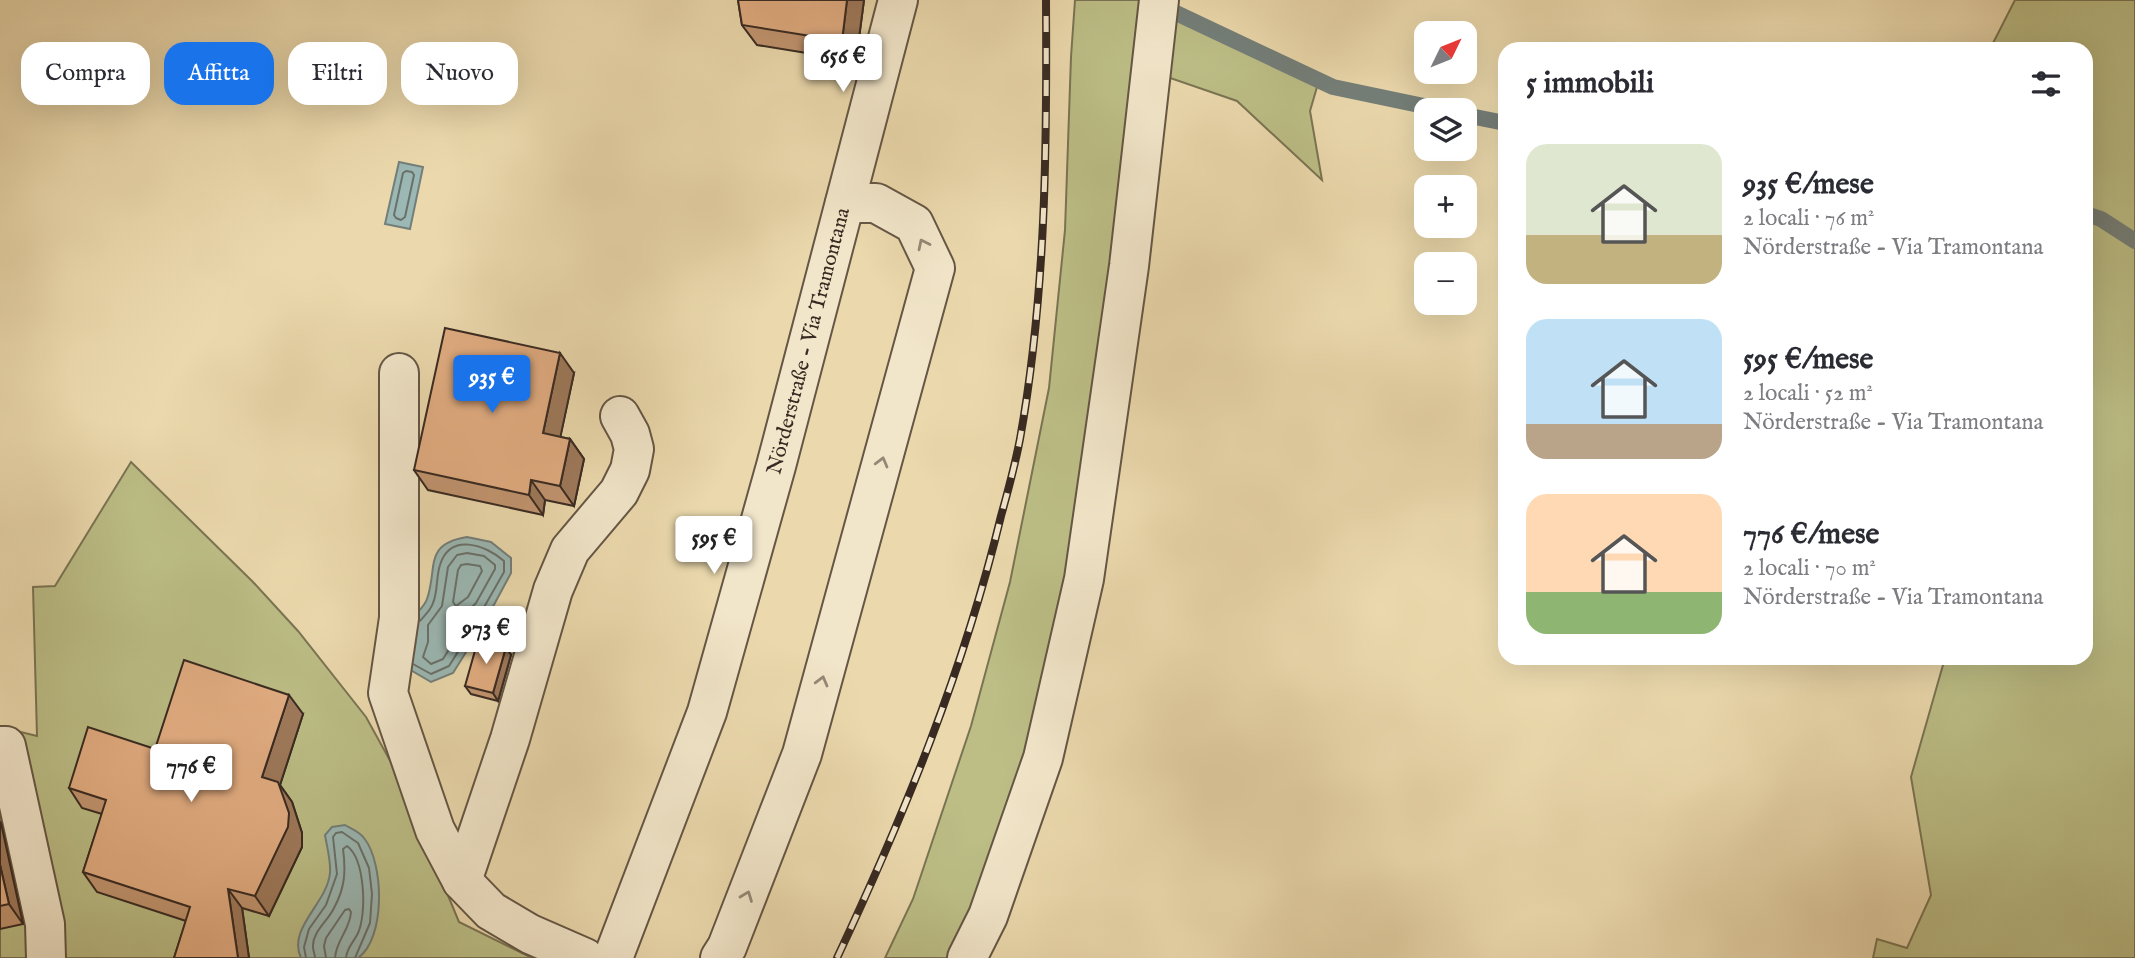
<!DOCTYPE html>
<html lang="it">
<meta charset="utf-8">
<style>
:root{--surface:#fff;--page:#f7f7f7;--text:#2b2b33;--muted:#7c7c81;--accent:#1a73e8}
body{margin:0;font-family:"IM FELL English",serif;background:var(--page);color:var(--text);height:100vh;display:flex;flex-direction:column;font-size:26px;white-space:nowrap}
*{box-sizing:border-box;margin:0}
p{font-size:23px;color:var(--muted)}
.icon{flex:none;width:38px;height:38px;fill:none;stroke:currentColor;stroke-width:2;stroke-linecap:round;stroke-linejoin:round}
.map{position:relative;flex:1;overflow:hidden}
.sheet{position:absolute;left:1498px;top:42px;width:595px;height:623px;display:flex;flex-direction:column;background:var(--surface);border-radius:21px;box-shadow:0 7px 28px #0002}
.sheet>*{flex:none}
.banner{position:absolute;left:21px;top:42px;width:665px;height:63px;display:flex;gap:14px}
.needle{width:46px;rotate:47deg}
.tools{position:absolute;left:1414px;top:21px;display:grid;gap:14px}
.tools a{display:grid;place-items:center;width:63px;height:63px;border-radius:14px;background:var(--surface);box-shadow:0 7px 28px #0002;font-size:35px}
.price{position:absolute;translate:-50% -60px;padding:0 16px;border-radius:7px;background:#fff;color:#222;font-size:23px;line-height:46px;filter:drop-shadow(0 2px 4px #0008)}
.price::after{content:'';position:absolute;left:50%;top:42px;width:21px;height:16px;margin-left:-10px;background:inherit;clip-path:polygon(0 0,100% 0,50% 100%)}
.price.current{background:var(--accent);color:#fff}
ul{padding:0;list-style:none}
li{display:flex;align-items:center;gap:21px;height:175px;padding:0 28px}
li span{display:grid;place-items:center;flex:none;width:196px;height:140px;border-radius:21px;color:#555}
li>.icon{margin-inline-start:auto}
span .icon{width:84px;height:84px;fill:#fffc;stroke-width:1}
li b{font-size:30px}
h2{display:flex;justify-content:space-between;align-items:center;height:84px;padding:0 28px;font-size:30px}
.chip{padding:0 24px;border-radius:21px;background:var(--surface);box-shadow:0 7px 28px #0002;font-size:24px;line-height:63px}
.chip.current{background:var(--accent);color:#fff}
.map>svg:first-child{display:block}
.green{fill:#bcbe86;stroke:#7a7454;stroke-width:2}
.water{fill:#9bb8b4;stroke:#737f7a;stroke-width:2}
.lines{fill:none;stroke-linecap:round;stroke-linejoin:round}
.shore{stroke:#6a716b;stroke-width:2}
.stream{stroke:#737f7a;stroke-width:16}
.minor-casing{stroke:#655645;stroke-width:42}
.minor{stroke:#f2e6ca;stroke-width:38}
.rail-casing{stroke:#382a22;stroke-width:8}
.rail{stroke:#f2e6ca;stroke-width:5;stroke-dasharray:16;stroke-linecap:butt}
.wall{fill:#c29570;stroke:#382a22;stroke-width:2}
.shaded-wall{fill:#9e795b;stroke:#382a22;stroke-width:2}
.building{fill:#e2ad82;stroke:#382a22;stroke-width:2}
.oneway{stroke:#958876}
.labels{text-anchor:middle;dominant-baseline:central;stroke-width:5;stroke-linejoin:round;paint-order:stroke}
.street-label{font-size:21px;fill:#382a22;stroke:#f2e6ca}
</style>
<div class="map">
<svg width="2135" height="958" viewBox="0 0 2135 958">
<rect width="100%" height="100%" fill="#ebd9ad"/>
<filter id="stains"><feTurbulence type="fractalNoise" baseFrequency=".00286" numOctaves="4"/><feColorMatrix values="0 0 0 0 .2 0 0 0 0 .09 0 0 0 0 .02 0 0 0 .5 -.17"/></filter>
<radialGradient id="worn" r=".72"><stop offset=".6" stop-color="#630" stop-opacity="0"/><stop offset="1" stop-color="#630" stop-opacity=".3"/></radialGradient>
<g class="green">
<polygon points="1075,0 1166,0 1166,3 1319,80 1310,111 1322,180 1237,101 1153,72 1084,579 967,958 885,958 913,899 971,726 1010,582 1049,388 1065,230 1071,57"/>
<polygon points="2015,0 2135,0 2135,958 1873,958 1877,939 1907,948 1931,895 1911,777 1945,658 2086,658 2086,49 1990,49"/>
<polygon points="131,462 253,582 298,631 366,717 398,775 459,922 532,958 0,958 0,727 37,736 33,587 55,586"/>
</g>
<g class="water">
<polygon points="399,162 423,167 410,229 385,224"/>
<path d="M467 537 491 542 511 558V573L489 614 472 628 468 649 453 673 431 682 402 665C405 651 406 636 411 622 414 614 424 608 427 599 438 568 423 544 467 537Z"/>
<path d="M345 825C350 828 360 832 364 838 384 863 386 938 358 958H301C287 928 327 904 330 873 331 861 327 847 325 835L332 827Z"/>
</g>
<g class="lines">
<g class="shore">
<polygon points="406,171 412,172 414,175 405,217 401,220 396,218 394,215 403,173"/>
<polygon points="467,553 484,556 495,565 495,569 476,603 459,620 453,643 443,659 431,664 423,657 428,642 428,625 442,606 448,567 457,555"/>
<polygon points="467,564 480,566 482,571 468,597 456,606 453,602 458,570 461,565"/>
<path d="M413 664 431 674 449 666 461 647 466 625 483 609 504 572V561C486 545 450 532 440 565 436 577 438 591 433 603 431 610 424 616 420 621"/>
<polyline points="306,958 304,947 309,929 326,905 337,874 333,837 336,833 342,832 358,843 369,868 372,894 370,923 355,958"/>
<path d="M315 958C315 954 313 951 313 947 312 932 328 921 334 908 345 888 346 871 343 849L347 846C365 859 367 913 358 933 354 942 347 947 346 958"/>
<path d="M326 958 324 946 326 938 345 910 349 909 351 912C350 930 336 940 335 958"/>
</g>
<g class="stream">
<polyline points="1157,4 1333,87 1443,110"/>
<polyline points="1465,115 1505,123"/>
<polyline points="2086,214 2101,219 2135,241"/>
</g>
<defs>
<g id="minor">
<polyline points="399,373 399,618 388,693 435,830 462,881 491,911 530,934 585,958"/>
<polyline points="0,746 6,746 45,924 46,958"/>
<polyline points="462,881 510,739 553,590 570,550 619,492 630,470 634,449 630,434 620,416"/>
<path id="s1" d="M613 958 707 712 776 466 898 0"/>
<polyline points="720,958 727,947 802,754 935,268 914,224 876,203 845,203"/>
<polyline points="967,958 988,916 1043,758 1084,579 1129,266 1159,0"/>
</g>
</defs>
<use href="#minor" class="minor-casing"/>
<use href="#minor" class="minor"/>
<defs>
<path id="rail" d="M837 958C904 815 964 670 1001 516 1008 491 1015 465 1020 439 1046 294 1047 146 1046 0"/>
</defs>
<use href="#rail" class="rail-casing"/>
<use href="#rail" class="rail"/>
</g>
<g class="wall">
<polygon points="738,0 864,0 856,61 757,45 742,25"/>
<polygon points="574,373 560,437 570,439 584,459 574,506 545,500 543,515 428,490 414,470"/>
<polygon points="511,655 498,701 471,694 465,686"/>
<polygon points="303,714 280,785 292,802 302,833 302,847 269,916 242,908 249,958 174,958 186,921 97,892 83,872 102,814 82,808 69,788 155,749"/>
<polygon points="0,822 23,924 0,929"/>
</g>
<g class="shaded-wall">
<polygon points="847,0 864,0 856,61 842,41"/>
<polygon points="560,353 574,373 557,453 543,433"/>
<polygon points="570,439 584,459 574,506 560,486"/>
<polygon points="531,480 545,500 543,515 529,495"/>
<polygon points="506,647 511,655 498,701 493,693"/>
<polygon points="289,695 303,714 280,785 292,802 302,833 302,847 269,916 255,896 262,777"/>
<polygon points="0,822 1,823 23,924 9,904 0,865"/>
<polygon points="228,889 242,908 249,958 238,958"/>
</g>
<g class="building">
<polygon points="738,0 847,0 842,41 742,25"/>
<polygon points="445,328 560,353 543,433 570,439 560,486 531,480 529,495 414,470"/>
<polygon points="478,640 506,647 493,693 465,686"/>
<polygon points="184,660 289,695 262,777 278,782 289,813 288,827 255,896 228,889 238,958 174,958 190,907 83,872 106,800 69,788 88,727 155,749"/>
<polygon points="0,865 9,904 0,906"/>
</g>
<defs><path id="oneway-chevron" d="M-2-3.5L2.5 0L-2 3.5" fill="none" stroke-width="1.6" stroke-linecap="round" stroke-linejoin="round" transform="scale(1.75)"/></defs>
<g class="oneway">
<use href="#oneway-chevron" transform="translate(923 244) rotate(-116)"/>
<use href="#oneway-chevron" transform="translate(882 462) rotate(-75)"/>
<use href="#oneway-chevron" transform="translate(822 681) rotate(-75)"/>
<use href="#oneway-chevron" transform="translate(747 896) rotate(-69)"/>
</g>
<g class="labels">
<g class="street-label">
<text stroke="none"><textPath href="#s1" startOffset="648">Nörderstraße - Via Tramontana</textPath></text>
</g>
</g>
<rect width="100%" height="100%" filter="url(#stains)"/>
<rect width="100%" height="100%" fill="url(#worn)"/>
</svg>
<div class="tools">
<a><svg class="needle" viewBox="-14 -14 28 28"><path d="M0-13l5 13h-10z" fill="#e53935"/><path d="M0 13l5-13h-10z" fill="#7c7c81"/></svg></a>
<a><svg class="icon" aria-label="layers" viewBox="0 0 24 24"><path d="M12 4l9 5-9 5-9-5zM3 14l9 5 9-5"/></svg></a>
<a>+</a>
<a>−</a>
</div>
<b class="price" style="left:843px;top:94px">656 €</b>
<b class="price current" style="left:492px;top:415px">935 €</b>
<b class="price" style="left:714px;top:576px">595 €</b>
<b class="price" style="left:486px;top:666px">973 €</b>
<b class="price" style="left:191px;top:804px">776 €</b>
<div class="banner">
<a class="chip">Compra</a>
<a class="chip current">Affitta</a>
<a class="chip">Filtri</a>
<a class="chip">Nuovo</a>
</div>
<section class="sheet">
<h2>5 immobili<svg class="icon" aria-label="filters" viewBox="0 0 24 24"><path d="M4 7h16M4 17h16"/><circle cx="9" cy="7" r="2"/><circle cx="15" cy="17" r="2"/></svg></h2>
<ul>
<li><span style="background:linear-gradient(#dfe7d0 65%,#c2b280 0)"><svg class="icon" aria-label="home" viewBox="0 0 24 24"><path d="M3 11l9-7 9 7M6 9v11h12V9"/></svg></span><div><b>935 €/mese</b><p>2 locali · 76 m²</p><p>Nörderstraße - Via Tramontana</p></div></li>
<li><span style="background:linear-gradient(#bfe0f5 75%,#b9a48a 0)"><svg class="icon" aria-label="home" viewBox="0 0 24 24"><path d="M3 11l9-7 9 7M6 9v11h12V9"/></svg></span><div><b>595 €/mese</b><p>2 locali · 52 m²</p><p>Nörderstraße - Via Tramontana</p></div></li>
<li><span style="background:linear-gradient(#ffd9b3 70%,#8fb573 0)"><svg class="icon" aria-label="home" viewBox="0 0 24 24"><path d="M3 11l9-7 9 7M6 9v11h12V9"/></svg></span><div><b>776 €/mese</b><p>2 locali · 70 m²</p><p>Nörderstraße - Via Tramontana</p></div></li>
</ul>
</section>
</div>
